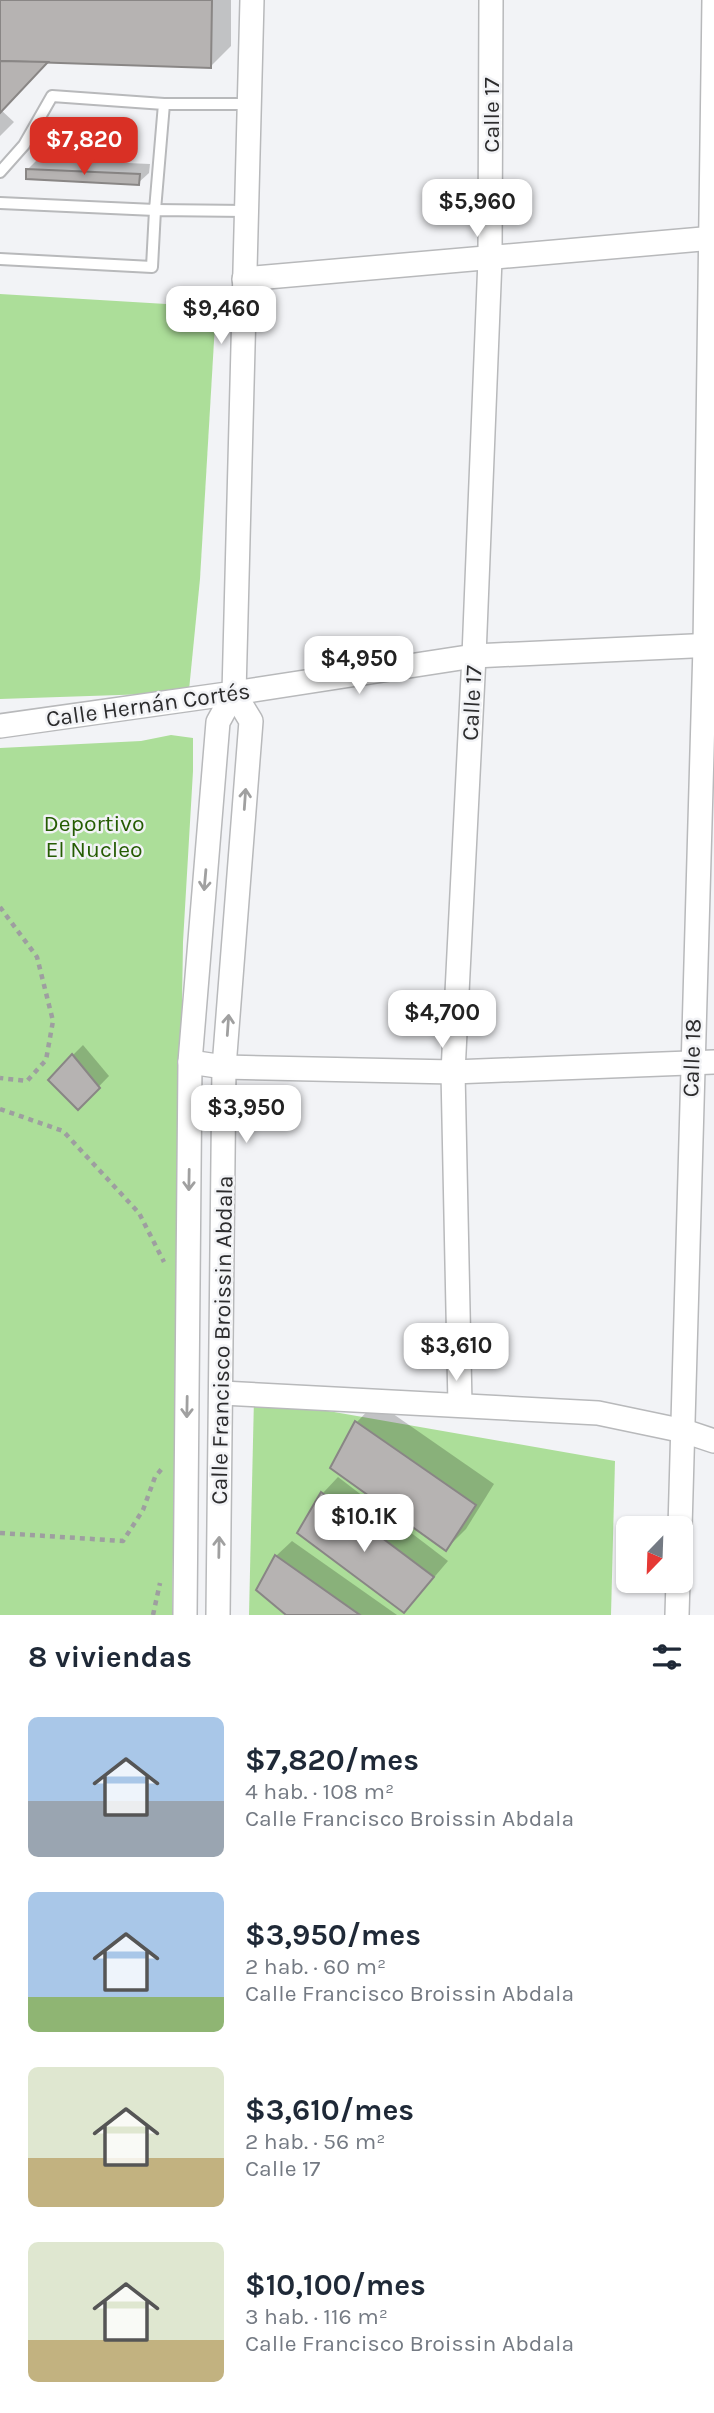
<!DOCTYPE html>
<html lang="es">
<meta charset="utf-8">
<style>
:root{--surface:#fff;--page:#f6f6f7;--text:#1f2937;--muted:#747a83;--accent:#d93025}
body{margin:0;font-family:Karla,sans-serif;background:var(--page);color:var(--text);height:100vh;display:flex;flex-direction:column;font-size:26px;white-space:nowrap}
*{box-sizing:border-box;margin:0}
p{font-size:23px;color:var(--muted)}
.icon{flex:none;width:38px;height:38px;fill:none;stroke:currentColor;stroke-width:2;stroke-linecap:round;stroke-linejoin:round}
.map{position:relative;height:1615px;overflow:hidden}
.side{display:flex;flex-direction:column;background:var(--surface);flex:1}
.side>*{flex:none}
.needle{width:46px;rotate:203deg}
.tools{position:absolute;left:616px;top:1516px;display:grid;gap:14px}
.tools a{display:grid;place-items:center;width:77px;height:77px;border-radius:10px;background:var(--surface);box-shadow:0 2px 5px #0004;font-size:35px}
.price{position:absolute;translate:-50% -60px;padding:0 16px;border-radius:14px;background:#fff;color:#222;font-size:23px;line-height:46px;filter:drop-shadow(0 2px 4px #0008)}
.price::after{content:'';position:absolute;left:50%;top:42px;width:21px;height:16px;margin-left:-10px;background:inherit;clip-path:polygon(0 0,100% 0,50% 100%)}
.price.selected{background:var(--accent);color:#fff}
ul{padding:0;list-style:none}
li{display:flex;align-items:center;gap:21px;height:175px;padding:0 28px}
li span{display:grid;place-items:center;flex:none;width:196px;height:140px;border-radius:10px;color:#555}
li>.icon{margin-inline-start:auto}
span .icon{width:84px;height:84px;fill:#fffc;stroke-width:1}
li b{font-size:30px}
h2{display:flex;justify-content:space-between;align-items:center;height:84px;padding:0 28px;font-size:30px}
.map>svg:first-child{display:block}
.green{fill:#acde99}
.shadow{fill:#0003}
.building{fill:#b6b3b2;stroke:#898685;stroke-width:2}
.lines{fill:none;stroke-linecap:round;stroke-linejoin:round}
.service-casing{stroke:#b8b9bb;stroke-width:14}
.minor-casing{stroke:#b8b9bb;stroke-width:26}
.path{stroke:#9e9ea0;stroke-width:4.5;stroke-dasharray:5 5;stroke-linecap:butt}
.service{stroke:#fff;stroke-width:10}
.minor{stroke:#fff;stroke-width:23}
.oneway{stroke:#a0a0a0}
.labels{text-anchor:middle;dominant-baseline:central;stroke-width:5;stroke-linejoin:round;paint-order:stroke}
.street-label{font-size:23px;fill:#2c2c2d;stroke:#f2f3f6}
.park-label{font-size:23px;fill:#255c03;stroke:#f2f3f6}
</style>
<div class="map">
<svg width="714" height="1615" viewBox="0 0 714 1615">
<rect width="100%" height="100%" fill="#f2f3f6"/>
<g class="green">
<polygon points="0,294 216,307 200,579 189,690 149,694 0,699"/>
<polygon points="171,735 193,738 193,771 183,942 172,1615 0,1615 0,748 141,741"/>
<polygon points="254,1398 615,1461 611,1615 249,1615"/>
</g>
<g class="shadow">
<polygon points="0,0 231,0 231,46 211,66 48,61 1,110 14,122 0,136"/>
<polygon points="38,159 150,164 149,173 138,183 28,169"/>
<polygon points="83,1045 109,1076 78,1108 73,1055"/>
<polygon points="376,1402 494,1484 466,1529 446,1549 332,1467 357,1422"/>
<polygon points="338,1477 448,1561 419,1595 299,1532 323,1493"/>
<polygon points="292,1541 397,1615 289,1615 276,1556"/>
</g>
<g class="building">
<polygon points="0,0 212,0 211,68 0,61"/>
<polygon points="0,61 48,62 0,113"/>
<polygon points="26,169 140,174 139,185 26,179"/>
<polygon points="72,1054 100,1088 78,1110 48,1080"/>
<polygon points="355,1421 476,1505 446,1551 330,1468"/>
<polygon points="321,1492 434,1577 404,1613 297,1533"/>
<polygon points="275,1555 360,1615 286,1615 256,1590"/>
</g>
<g class="lines">
<defs>
<g id="service">
<polyline points="164,104 250,104"/>
<polyline points="0,172 24,145 52,96 164,104 155,210 0,203"/>
<polyline points="0,259 152,267 155,210 247,211"/>
</g>
<g id="minor">
<polyline points="244,279 714,238"/>
<polyline points="0,726 234,693 474,656 714,645"/>
<polyline points="190,1062 224,1067 453,1072 714,1062"/>
<polyline points="222,1393 598,1413 684,1431 714,1441"/>
<polyline points="460,1405 453,1072 474,656 490,259 491,0"/>
<polyline points="680,1528 705,646 714,0"/>
<polyline points="185,1615 190,1062 218,722 234,693 252,0"/>
<polyline points="218,1615 224,1067 251,721 234,693"/>
<polyline points="677,1615 678,1580"/>
</g>
</defs>
<use href="#service" class="service-casing"/>
<use href="#minor" class="minor-casing"/>
<g class="path">
<polyline points="0,907 37,957 53,1021 46,1060 27,1081 0,1078"/>
<polyline points="0,1109 63,1131 139,1213 164,1262"/>
<polyline points="0,1533 123,1541 143,1510 155,1477 164,1466"/>
<polyline points="153,1615 160,1583"/>
</g>
<use href="#service" class="service"/>
<use href="#minor" class="minor"/>
</g>
<defs><path id="oneway-shaft" d="M-6 0H5M1.5-3L5.5 0L1.5 3" fill="none" stroke-width="1.6" stroke-linecap="round" stroke-linejoin="round" transform="scale(1.75)"/></defs>
<g class="oneway">
<use href="#oneway-shaft" transform="translate(245 799) rotate(-86)"/>
<use href="#oneway-shaft" transform="translate(205 880) rotate(95)"/>
<use href="#oneway-shaft" transform="translate(228 1025) rotate(-86)"/>
<use href="#oneway-shaft" transform="translate(189 1180) rotate(91)"/>
<use href="#oneway-shaft" transform="translate(187 1407) rotate(91)"/>
<use href="#oneway-shaft" transform="translate(219 1547) rotate(-89)"/>
</g>
<g class="labels">
<g class="street-label">
<text transform="translate(491 115) rotate(-90)">Calle 17</text>
<text transform="translate(472 703) rotate(-87)">Calle 17</text>
<text transform="translate(148 705) rotate(-8)">Calle Hernán Cortés</text>
<text transform="translate(692 1058) rotate(-88)">Calle 18</text>
<text transform="translate(222 1340) rotate(-89)">Calle Francisco Broissin Abdala</text>
</g>
<g class="park-label">
<text x="94" y="823">Deportivo<tspan x="94" dy="26">El Nucleo</tspan></text>
</g>
</g>
</svg>
<div class="tools">
<a><svg class="needle" viewBox="-14 -14 28 28"><path d="M0-13l5 13h-10z" fill="#e53935"/><path d="M0 13l5-13h-10z" fill="#747a83"/></svg></a>
</div>
<b class="price selected" style="left:84px;top:177px">$7,820</b>
<b class="price" style="left:477px;top:239px">$5,960</b>
<b class="price" style="left:221px;top:346px">$9,460</b>
<b class="price" style="left:359px;top:696px">$4,950</b>
<b class="price" style="left:442px;top:1050px">$4,700</b>
<b class="price" style="left:246px;top:1145px">$3,950</b>
<b class="price" style="left:456px;top:1383px">$3,610</b>
<b class="price" style="left:364px;top:1554px">$10.1K</b>
</div>
<section class="side">
<h2>8 viviendas<svg class="icon" aria-label="filters" viewBox="0 0 24 24"><path d="M4 7h16M4 17h16"/><circle cx="9" cy="7" r="2"/><circle cx="15" cy="17" r="2"/></svg></h2>
<ul>
<li><span style="background:linear-gradient(#a9c7e8 60%,#9aa5b1 0)"><svg class="icon" aria-label="home" viewBox="0 0 24 24"><path d="M3 11l9-7 9 7M6 9v11h12V9"/></svg></span><div><b>$7,820/mes</b><p>4 hab. · 108 m²</p><p>Calle Francisco Broissin Abdala</p></div></li>
<li><span style="background:linear-gradient(#a9c7e8 75%,#8fb573 0)"><svg class="icon" aria-label="home" viewBox="0 0 24 24"><path d="M3 11l9-7 9 7M6 9v11h12V9"/></svg></span><div><b>$3,950/mes</b><p>2 hab. · 60 m²</p><p>Calle Francisco Broissin Abdala</p></div></li>
<li><span style="background:linear-gradient(#dfe7d0 65%,#c2b280 0)"><svg class="icon" aria-label="home" viewBox="0 0 24 24"><path d="M3 11l9-7 9 7M6 9v11h12V9"/></svg></span><div><b>$3,610/mes</b><p>2 hab. · 56 m²</p><p>Calle 17</p></div></li>
<li><span style="background:linear-gradient(#dfe7d0 70%,#c2b280 0)"><svg class="icon" aria-label="home" viewBox="0 0 24 24"><path d="M3 11l9-7 9 7M6 9v11h12V9"/></svg></span><div><b>$10,100/mes</b><p>3 hab. · 116 m²</p><p>Calle Francisco Broissin Abdala</p></div></li>
</ul>
</section>
